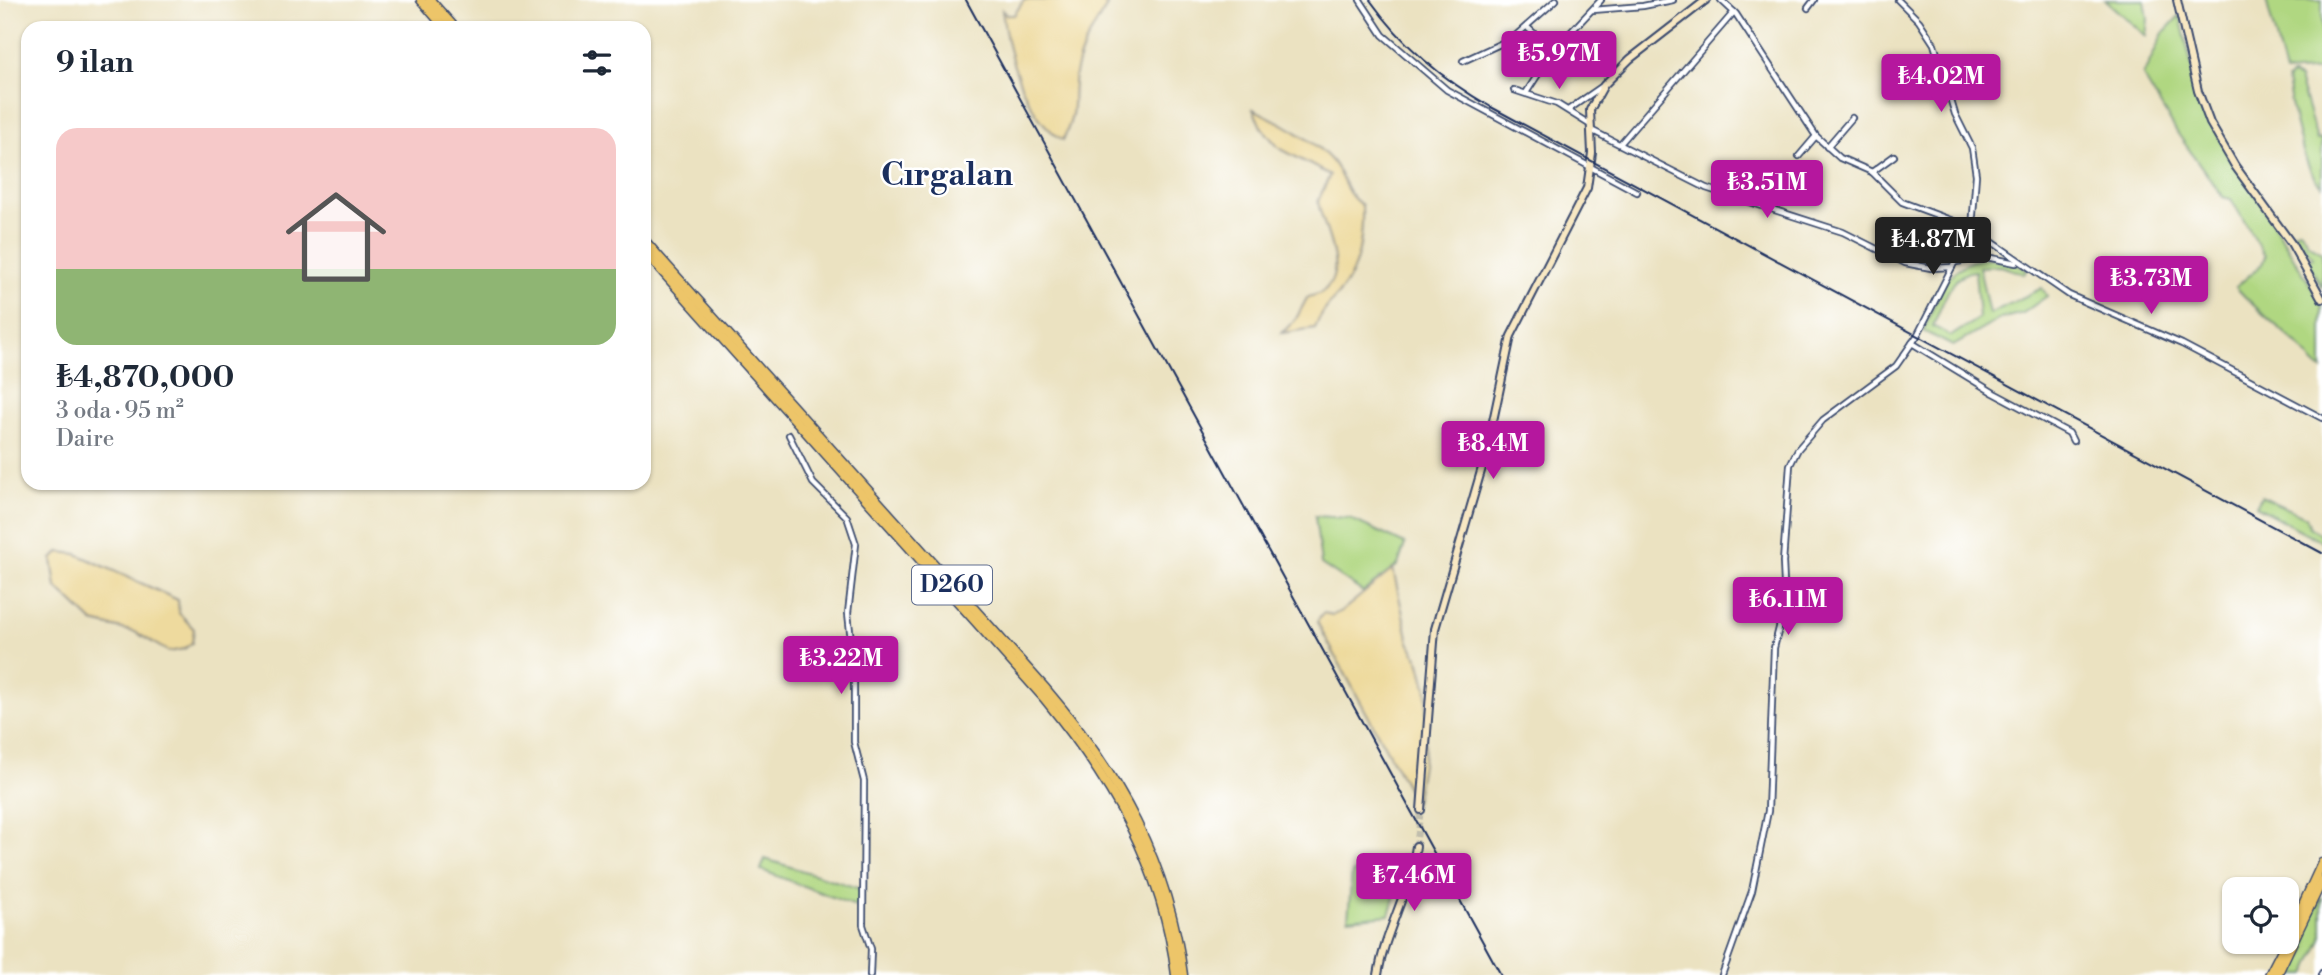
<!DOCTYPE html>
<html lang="tr">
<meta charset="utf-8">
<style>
:root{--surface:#fff;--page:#f2f2f3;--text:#1f2937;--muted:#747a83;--accent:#b5179e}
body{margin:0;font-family:"Libre Bodoni",serif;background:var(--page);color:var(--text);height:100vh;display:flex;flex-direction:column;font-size:26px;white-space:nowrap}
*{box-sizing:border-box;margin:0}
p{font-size:23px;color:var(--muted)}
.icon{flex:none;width:38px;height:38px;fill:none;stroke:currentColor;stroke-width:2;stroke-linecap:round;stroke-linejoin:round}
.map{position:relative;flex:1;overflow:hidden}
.side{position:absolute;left:21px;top:21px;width:630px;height:469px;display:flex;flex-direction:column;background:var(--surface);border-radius:21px;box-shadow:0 2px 5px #0004}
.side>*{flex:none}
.buttons{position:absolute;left:2222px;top:877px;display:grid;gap:14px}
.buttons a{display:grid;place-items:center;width:77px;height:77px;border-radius:14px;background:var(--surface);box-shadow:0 2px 5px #0004;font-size:35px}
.price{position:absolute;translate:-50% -60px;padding:0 16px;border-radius:7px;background:var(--accent);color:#fff;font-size:23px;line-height:46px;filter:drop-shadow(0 2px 4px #0008)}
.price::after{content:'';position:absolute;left:50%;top:42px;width:21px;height:16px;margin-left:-10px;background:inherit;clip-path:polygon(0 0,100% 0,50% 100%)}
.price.current{background:#222;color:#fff}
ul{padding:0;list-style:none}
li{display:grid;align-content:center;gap:14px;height:371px;padding:0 35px}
li span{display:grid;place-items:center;height:217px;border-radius:21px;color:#555}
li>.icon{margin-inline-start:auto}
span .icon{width:126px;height:126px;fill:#fffc;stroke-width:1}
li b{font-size:30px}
h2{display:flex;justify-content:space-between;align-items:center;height:84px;padding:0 35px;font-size:30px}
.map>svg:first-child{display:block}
.green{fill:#b0d781;stroke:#668370;stroke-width:2;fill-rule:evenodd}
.sand{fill:#eeda9e;stroke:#84847e;stroke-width:2}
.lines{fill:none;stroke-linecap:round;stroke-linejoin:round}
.secondary-tunnel{stroke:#c1bead;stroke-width:6;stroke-dasharray:6 3;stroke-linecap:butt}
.street-casing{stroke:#3a4a6d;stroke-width:8}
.secondary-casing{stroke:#3a4a6d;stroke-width:10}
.highway-casing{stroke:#3a4a6d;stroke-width:11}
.street{stroke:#fff;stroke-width:4.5}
.secondary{stroke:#f8e8c3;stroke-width:6}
.highway{stroke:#edc569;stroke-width:8}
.rail{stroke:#1b2f5e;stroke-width:2}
.labels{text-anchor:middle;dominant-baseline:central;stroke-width:5;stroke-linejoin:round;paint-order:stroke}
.shield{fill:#fff;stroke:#5f6d8e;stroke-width:2}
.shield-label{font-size:23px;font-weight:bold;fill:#1b2f5e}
.district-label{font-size:32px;font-weight:bold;fill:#1b2f5e;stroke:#fff}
</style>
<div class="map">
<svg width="2322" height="975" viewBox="0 0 2322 975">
<rect width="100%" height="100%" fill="#fff"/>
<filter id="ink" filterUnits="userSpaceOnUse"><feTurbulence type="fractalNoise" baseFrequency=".0143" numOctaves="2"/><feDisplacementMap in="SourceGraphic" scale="14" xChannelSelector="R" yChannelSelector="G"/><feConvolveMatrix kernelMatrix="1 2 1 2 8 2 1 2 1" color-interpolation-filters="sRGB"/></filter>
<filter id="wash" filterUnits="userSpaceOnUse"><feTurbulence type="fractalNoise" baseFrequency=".00686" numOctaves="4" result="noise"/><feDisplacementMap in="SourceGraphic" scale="28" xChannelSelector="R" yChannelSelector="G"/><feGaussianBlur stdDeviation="1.57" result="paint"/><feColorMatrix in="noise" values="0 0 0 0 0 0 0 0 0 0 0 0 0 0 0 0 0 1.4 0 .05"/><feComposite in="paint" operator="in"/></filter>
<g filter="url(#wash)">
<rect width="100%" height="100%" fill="#ebe2c1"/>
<g class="green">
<polygon points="2105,0 2145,0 2148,19 2146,36"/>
<polygon points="2266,0 2322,0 2322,70 2285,73"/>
<path d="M2180 15 2200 103 2322 304V370C2310 362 2305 351 2294 341 2274 323 2254 308 2236 287L2262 264 2265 256 2231 199 2223 197 2178 134 2143 76 2163 33Z"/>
<path d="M2292 76 2299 79 2317 140 2322 139V186C2303 172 2291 105 2287 80Z"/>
<polygon points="2300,229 2308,243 2322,252 2322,288 2308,261 2313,257 2293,233"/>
<path d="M1983 258 2014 263 2027 269 2024 274 2001 266 1979 267 1989 314 2042 288 2047 296 2023 313 2000 319 1953 346 1923 331C1940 296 1943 266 1983 258ZM1975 271 1979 318 1951 336 1933 326C1942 307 1950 272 1975 271Z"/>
<polygon points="2261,496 2306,517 2310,528 2322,535 2322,542 2256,506"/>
<polygon points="1315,516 1349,518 1405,544 1398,565 1363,592 1321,564"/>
<polygon points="1406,855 1389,915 1348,919 1352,873"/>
<polygon points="765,859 861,889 861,908 761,870"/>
<polygon points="2322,897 2322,939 2306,975 2284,975"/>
</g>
<g class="sand">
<path d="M1024 0H1100L1107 6C1093 28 1076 55 1074 82 1072 110 1076 111 1063 140 1024 116 1007 53 1002 10L1007 15H1014Z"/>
<path d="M1253 109C1279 122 1312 138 1331 160 1344 175 1344 194 1362 205 1363 236 1360 266 1341 291 1331 303 1321 312 1315 328L1282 333 1296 319 1307 298C1312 295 1318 295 1322 292 1351 271 1321 226 1318 201L1330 175 1279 148 1261 127Z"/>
<polygon points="59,552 77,554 178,600 179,613 194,629 192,643 184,649 169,652 135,632 93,622 56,587 52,559"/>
<polygon points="1393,569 1409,642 1420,663 1427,691 1425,749 1415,802 1317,622 1323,613 1333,615 1342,611"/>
</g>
</g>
<g filter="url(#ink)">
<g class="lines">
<polyline class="secondary-tunnel" points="1416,846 1421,810"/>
<defs>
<g id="street">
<polyline points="1360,0 1383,35 1447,90 1637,192"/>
<polyline points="1721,0 1736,14 1816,136 1840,158 1872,172 1902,202 1972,228 2069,295 2182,344 2322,418"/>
<polyline points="1808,8 1814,0"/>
<polyline points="1593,10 1643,6 1673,0"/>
<polyline points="1528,28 1553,51"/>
<polyline points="1463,61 1513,38 1556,0"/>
<polyline points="1514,90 1557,104 1589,124"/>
<polyline points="1526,93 1553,51 1601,0"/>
<polyline points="1568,110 1604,85"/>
<polyline points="1591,130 1706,188 1843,232 1905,263 1931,268 1952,267"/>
<polyline points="1620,144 1734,12"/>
<polyline points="1827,147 1852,118"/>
<polyline points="1799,156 1816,136"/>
<polyline points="1872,172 1894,156"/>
<polyline points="1956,262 1986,257 2016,263"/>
<polyline points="1912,343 1994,393 2069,433 2073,441"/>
<polyline points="789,435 813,483 847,517 856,544 848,613 854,668 854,742 864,781 863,925 871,949 870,975"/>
<polyline points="1722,975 1752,891 1768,811 1774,648 1785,604 1783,562 1790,465 1798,449 1823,420 1896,366 1917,336 1972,228 1976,175 1972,148 1955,114 1934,44 1919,21 1898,0"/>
<polyline points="2321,975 2322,973"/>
</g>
<g id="secondary">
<polyline points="2177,0 2198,91 2210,123 2235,166 2291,243 2322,299"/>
<polyline points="1421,810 1435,629 1486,454 1511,336 1587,188 1592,153 1590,110 1604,85 1630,59 1706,0"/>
<path d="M1378 975C1385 930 1410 892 1416 846"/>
</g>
<g id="highway">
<polyline points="421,0 445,28"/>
<polyline points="430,0 455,28"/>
<path d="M644 240 1045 688C1118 773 1169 863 1183 975"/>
<path d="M644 251 1044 698C1112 781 1163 866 1176 975"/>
<polyline points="2287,939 2322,863"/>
<polyline points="2269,975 2286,942"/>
<polyline points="2277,975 2322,881"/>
</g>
</defs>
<use href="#street" class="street-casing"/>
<use href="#secondary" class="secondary-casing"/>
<use href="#highway" class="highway-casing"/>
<use href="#street" class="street"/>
<use href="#secondary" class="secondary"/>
<use href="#highway" class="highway"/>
<g class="rail">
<polyline points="966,0 1501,975"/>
<path d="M1370 0C1403 46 1442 79 1491 107L2322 553"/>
</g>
</g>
</g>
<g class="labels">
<rect class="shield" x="912" y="565.5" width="80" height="39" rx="5"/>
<g class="shield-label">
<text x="952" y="585">D260</text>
</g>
<g class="district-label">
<text x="947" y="175">Cırgalan</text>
</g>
</g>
</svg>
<div class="buttons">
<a><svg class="icon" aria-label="locate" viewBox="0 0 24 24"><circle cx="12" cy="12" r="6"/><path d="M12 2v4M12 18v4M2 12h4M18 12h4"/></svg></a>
</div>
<b class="price" style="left:1559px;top:91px">₺5.97M</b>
<b class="price" style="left:1941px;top:114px">₺4.02M</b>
<b class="price" style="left:1767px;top:220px">₺3.51M</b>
<b class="price current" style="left:1933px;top:277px">₺4.87M</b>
<b class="price" style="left:2151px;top:316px">₺3.73M</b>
<b class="price" style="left:1493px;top:481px">₺8.4M</b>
<b class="price" style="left:1788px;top:637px">₺6.11M</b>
<b class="price" style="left:841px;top:696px">₺3.22M</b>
<b class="price" style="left:1414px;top:913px">₺7.46M</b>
<section class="side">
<h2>9 ilan<svg class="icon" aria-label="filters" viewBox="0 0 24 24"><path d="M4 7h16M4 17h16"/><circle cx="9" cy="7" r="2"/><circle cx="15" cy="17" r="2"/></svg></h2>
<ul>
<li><span style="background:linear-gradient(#f6c9c9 65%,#8fb573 0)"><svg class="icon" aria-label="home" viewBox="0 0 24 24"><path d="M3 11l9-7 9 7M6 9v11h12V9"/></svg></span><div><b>₺4,870,000</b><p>3 oda · 95 m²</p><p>Daire</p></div></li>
</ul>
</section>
</div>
